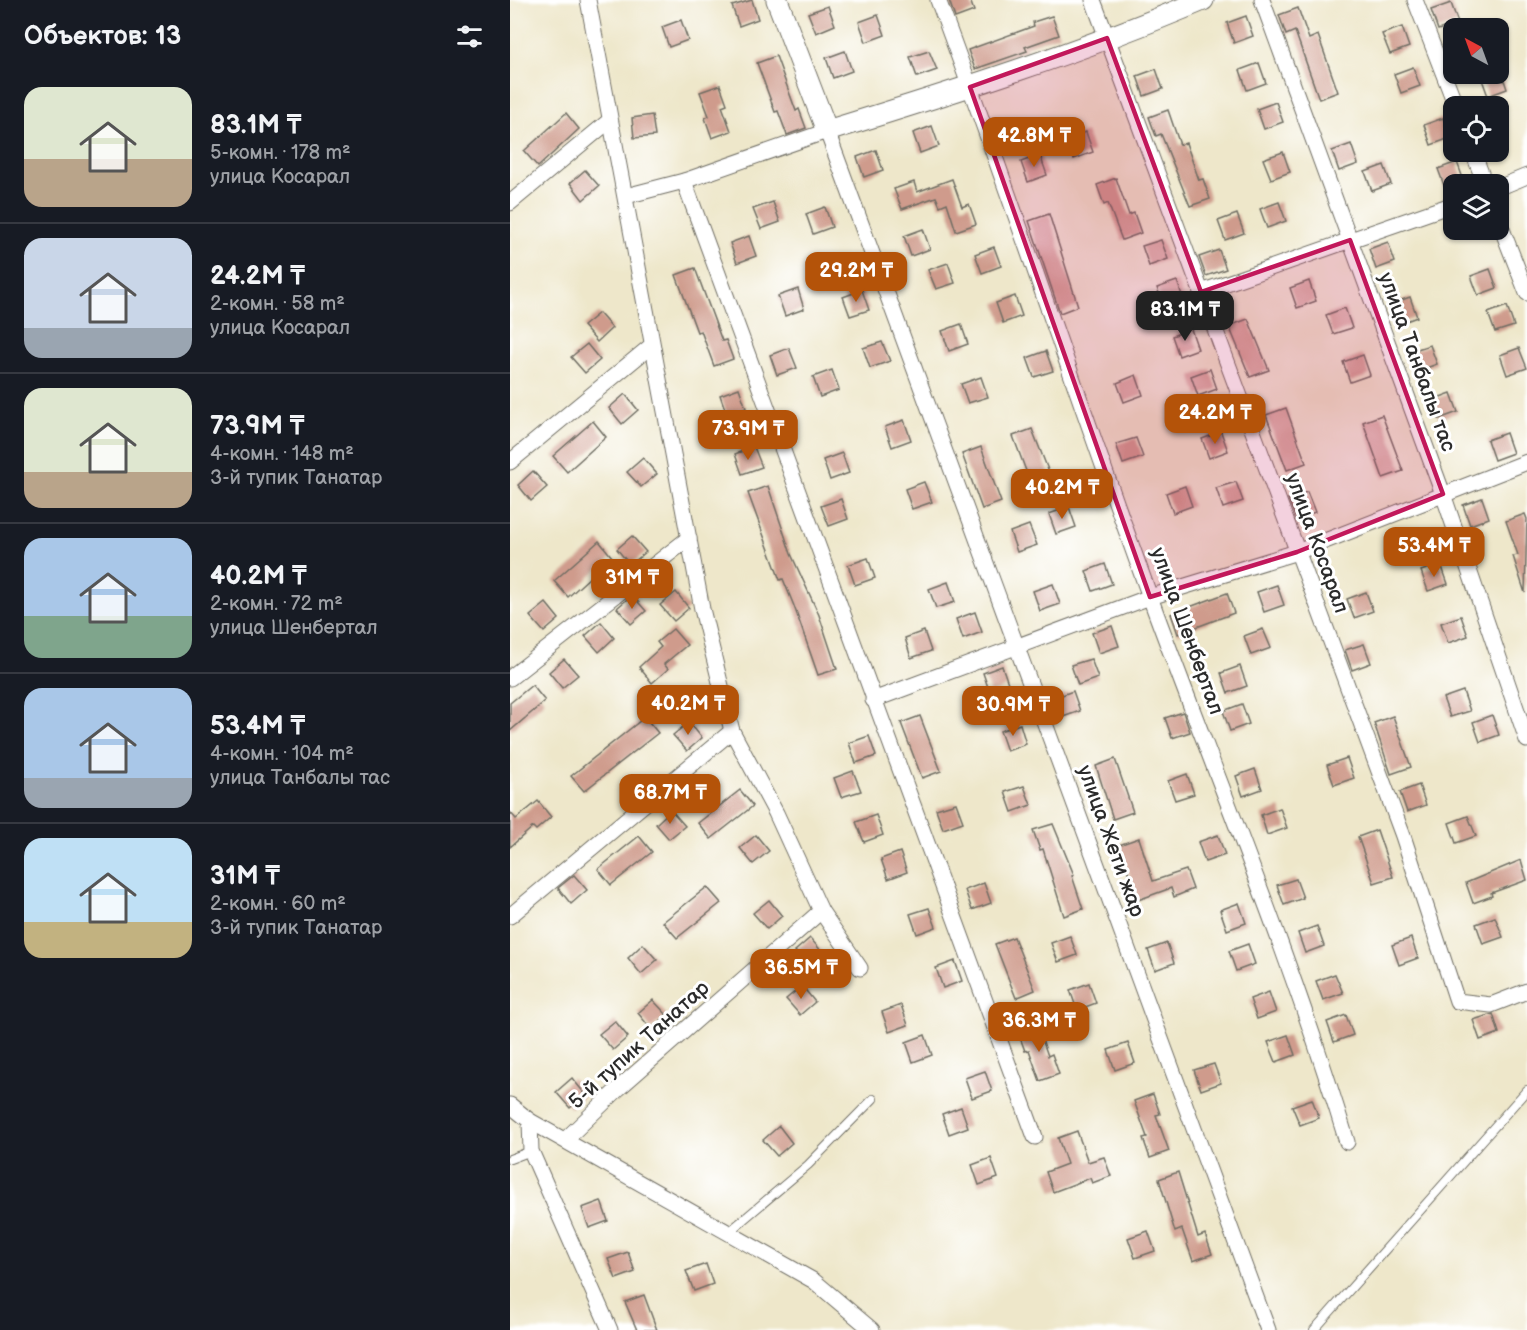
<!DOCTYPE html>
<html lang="ru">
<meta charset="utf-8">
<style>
:root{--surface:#171b24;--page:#20242c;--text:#f1f3f6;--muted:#9ea1a6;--line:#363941;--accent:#b45309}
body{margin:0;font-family:"Balsamiq Sans",sans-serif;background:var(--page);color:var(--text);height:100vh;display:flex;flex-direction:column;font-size:22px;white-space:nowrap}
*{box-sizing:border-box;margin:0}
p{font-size:20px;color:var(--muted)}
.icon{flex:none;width:33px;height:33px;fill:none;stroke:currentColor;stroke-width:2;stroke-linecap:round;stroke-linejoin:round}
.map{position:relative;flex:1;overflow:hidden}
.sheet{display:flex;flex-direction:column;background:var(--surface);width:510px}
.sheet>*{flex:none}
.needle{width:39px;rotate:319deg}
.fabs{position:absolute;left:933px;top:18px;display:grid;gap:12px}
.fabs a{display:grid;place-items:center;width:66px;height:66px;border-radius:12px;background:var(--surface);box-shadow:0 2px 4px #0004;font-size:30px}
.price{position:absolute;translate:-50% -51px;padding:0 14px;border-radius:12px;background:var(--accent);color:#fff;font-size:20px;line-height:39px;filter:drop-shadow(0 2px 3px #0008)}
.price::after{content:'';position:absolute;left:50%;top:36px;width:18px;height:14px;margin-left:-9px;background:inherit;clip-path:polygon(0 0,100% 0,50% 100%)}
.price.active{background:#222;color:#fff}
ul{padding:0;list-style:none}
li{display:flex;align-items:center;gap:18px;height:150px;padding:0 24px}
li+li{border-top:2px solid var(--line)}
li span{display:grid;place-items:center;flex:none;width:168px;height:120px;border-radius:18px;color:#555}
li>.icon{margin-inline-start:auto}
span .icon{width:72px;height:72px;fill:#fffc;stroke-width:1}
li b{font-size:26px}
h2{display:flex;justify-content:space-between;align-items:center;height:72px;padding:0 24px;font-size:26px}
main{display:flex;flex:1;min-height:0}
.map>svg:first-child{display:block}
.building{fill:#cf9b8c}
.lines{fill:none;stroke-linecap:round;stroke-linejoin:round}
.lane-casing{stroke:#6f6d63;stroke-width:10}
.street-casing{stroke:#6f6d63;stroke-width:17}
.secondary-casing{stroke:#6f6d63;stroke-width:23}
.lane{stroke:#fff;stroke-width:8}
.street{stroke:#fff;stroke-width:15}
.secondary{stroke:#fff;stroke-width:21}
.marked{fill:#c2185b;fill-opacity:0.2;stroke:#c2185b;stroke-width:4.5;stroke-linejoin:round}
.labels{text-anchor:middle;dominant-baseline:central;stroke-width:6;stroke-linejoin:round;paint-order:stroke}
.street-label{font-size:21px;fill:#2b2b2b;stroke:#fff}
</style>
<main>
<section class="sheet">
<h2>Объектов: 13<svg class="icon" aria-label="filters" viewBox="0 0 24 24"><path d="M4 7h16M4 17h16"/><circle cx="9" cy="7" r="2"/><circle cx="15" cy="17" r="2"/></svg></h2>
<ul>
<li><span style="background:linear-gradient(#dfe7d0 60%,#b9a48a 0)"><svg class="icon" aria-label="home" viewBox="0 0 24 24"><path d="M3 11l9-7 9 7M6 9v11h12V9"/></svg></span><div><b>83.1M ₸</b><p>5-комн. · 178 m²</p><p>улица Косарал</p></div></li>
<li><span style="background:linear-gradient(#c9d6e8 75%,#9aa5b1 0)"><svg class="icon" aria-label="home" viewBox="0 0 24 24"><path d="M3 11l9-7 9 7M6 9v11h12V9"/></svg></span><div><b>24.2M ₸</b><p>2-комн. · 58 m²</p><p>улица Косарал</p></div></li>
<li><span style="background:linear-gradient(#dfe7d0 70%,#b9a48a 0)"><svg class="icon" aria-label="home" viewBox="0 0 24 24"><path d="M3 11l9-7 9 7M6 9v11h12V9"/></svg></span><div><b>73.9M ₸</b><p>4-комн. · 148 m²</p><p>3-й тупик Танатар</p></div></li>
<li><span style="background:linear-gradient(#a9c7e8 65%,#7fa58c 0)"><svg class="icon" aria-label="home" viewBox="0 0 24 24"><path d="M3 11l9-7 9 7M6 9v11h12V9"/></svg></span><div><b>40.2M ₸</b><p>2-комн. · 72 m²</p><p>улица Шенбертал</p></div></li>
<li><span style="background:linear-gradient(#a9c7e8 75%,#9aa5b1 0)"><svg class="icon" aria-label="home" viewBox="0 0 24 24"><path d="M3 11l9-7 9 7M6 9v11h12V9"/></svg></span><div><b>53.4M ₸</b><p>4-комн. · 104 m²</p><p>улица Танбалы тас</p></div></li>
<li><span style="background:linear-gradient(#bfe0f5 70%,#c2b280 0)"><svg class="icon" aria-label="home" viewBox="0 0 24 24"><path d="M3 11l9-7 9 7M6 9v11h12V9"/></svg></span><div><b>31M ₸</b><p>2-комн. · 60 m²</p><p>3-й тупик Танатар</p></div></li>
</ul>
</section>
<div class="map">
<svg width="1017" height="1330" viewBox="0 0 1017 1330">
<rect width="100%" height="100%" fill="#fff"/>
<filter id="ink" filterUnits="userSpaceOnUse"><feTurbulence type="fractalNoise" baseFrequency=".0167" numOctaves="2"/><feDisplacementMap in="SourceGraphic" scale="12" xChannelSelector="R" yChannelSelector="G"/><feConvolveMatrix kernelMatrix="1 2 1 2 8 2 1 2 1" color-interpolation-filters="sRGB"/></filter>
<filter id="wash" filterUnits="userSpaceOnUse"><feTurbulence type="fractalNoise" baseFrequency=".008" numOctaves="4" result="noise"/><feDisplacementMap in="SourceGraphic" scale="24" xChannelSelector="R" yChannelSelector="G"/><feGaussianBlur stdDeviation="1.35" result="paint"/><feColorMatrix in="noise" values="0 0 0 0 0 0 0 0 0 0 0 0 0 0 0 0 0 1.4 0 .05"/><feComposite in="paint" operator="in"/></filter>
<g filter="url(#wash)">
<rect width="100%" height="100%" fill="#eee7ca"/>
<g id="blocks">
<g class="building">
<polygon points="242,0 248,19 229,26 222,6"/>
<polygon points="439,0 460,0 464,11 445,18"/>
<polygon points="941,3 948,23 928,30 921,10"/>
<polygon points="318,6 325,25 306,33 298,13"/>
<polygon points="788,8 799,39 808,35 828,92 809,99 785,31 776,35 769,15"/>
<polygon points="368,15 375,35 356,42 349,22"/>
<polygon points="542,16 549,35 515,47 517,51 465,69 458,50 524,26 523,22"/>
<polygon points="736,16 743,36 724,43 717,23"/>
<polygon points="171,20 178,40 159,47 152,27"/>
<polygon points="892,27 899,47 880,54 872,34"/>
<polygon points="335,51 342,71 323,78 316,58"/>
<polygon points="419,51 427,70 407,77 400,57"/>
<polygon points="266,56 286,111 289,109 296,128 277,135 268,111 265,112 247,63"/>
<polygon points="749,63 756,83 737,90 730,70"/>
<polygon points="903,67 910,86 891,93 884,74"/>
<polygon points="646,69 653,89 634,96 627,76"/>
<polygon points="970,74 992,74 997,89 978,96"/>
<polygon points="210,85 217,104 212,106 221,131 202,138 195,118 199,116 190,92"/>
<polygon points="766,102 773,122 754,129 747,109"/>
<polygon points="658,110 670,145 676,143 689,180 693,179 700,199 680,206 651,134 646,136 639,117"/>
<polygon points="56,113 69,129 28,167 14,151"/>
<polygon points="142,115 145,136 124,138 122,118"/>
<polygon points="933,118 940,138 921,145 914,125"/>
<polygon points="422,126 429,146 410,153 403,133"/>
<polygon points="576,132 583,152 564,159 557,139"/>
<polygon points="841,144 848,164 829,171 822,151"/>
<polygon points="366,150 373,170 354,177 347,157"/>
<polygon points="773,152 780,172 761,179 753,159"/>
<polygon points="530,155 537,175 518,182 511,162"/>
<polygon points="947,162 954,181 935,188 928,169"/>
<polygon points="874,165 881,184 862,191 855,172"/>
<polygon points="75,170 89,186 73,200 60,183"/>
<polygon points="606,178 619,215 624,213 631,233 612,240 598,203 594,205 587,185"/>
<polygon points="442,179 452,207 459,204 466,224 446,231 437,203 430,206 426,197 392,209 384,189 404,182 407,192"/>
<polygon points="263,202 270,222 251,229 243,209"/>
<polygon points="769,202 776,221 757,228 750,209"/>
<polygon points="315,207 322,227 303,234 296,214"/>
<polygon points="539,214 568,306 550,313 519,221"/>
<polygon points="727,214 734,233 715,240 708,221"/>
<polygon points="413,229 420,249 401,256 394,236"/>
<polygon points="239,236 246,256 227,263 220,243"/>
<polygon points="651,240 658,259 639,266 632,246"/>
<polygon points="878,242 885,262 866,269 859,249"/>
<polygon points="484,247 491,266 472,273 465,254"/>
<polygon points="709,250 716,269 696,276 689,257"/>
<polygon points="438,263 445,283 426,289 418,270"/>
<polygon points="185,268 212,341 216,340 223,359 204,366 191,331 187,332 166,275"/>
<polygon points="980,269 987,288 968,295 961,276"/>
<polygon points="667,281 674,301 655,308 647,288"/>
<polygon points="799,281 806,301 787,308 780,288"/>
<polygon points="288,289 294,309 275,316 268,296"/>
<polygon points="352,290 359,310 340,316 333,297"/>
<polygon points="505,296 512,316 493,323 486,303"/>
<polygon points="900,297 907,317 888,324 881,304"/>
<polygon points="997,306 1004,326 985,332 978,313"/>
<polygon points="835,308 842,328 823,334 816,315"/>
<polygon points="89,313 102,328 87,342 73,326"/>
<polygon points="738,319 759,370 740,377 719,326"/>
<polygon points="451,324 458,344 439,351 432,331"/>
<polygon points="681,329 688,349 669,356 662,336"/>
<polygon points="372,342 380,361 360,368 353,348"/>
<polygon points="77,344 90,360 75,373 61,357"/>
<polygon points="920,345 927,364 908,371 901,351"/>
<polygon points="279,348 287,368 267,375 260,355"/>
<polygon points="1009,348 1017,368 997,375 990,355"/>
<polygon points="536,351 543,371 524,377 517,358"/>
<polygon points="853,355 860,375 840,382 833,362"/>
<polygon points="700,369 707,389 688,396 681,376"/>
<polygon points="322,370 329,390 310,397 303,377"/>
<polygon points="626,375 633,395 614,402 607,383"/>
<polygon points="471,377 478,397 458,403 451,384"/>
<polygon points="229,388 236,408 217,415 210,395"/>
<polygon points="941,393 948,412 929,419 922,400"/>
<polygon points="115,394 128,410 112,424 99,408"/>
<polygon points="776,408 796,463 777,470 756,415"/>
<polygon points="872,415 893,471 873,478 853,422"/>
<polygon points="394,420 401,440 382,447 375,427"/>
<polygon points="83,421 96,437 57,472 43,456"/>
<polygon points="522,429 542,480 522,487 503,436"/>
<polygon points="711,432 718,451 699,458 692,439"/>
<polygon points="996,433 1003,453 984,460 977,440"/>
<polygon points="626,438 633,457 613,464 606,444"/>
<polygon points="244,447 252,467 232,474 225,454"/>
<polygon points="471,447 491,502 472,509 452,454"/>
<polygon points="332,453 339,473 320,480 313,460"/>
<polygon points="133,458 147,474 131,487 117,472"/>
<polygon points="23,471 37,487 21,501 8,485"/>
<polygon points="414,482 422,502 402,509 395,489"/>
<polygon points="726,482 733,501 713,508 706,488"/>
<polygon points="258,486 281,554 309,615 327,669 308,675 284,606 273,579 270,580 238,493"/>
<polygon points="675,486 682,506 663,513 656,493"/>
<polygon points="797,492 805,512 786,519 778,499"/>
<polygon points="972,498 979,518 960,525 953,505"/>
<polygon points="331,499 338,519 319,526 311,506"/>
<polygon points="559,507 566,527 546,534 539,514"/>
<polygon points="1015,514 1017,519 1015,593 1003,556 1008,555 996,521"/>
<polygon points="519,525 527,545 507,552 500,532"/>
<polygon points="122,536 136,552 120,565 107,549"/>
<polygon points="89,541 102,557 58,597 44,581"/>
<polygon points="358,558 365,578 345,585 338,565"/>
<polygon points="595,564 602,584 583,591 576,571"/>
<polygon points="931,564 938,584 918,591 911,571"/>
<polygon points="438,582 445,602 426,608 419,589"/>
<polygon points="543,584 550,604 530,611 523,591"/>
<polygon points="767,585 774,605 754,612 747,592"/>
<polygon points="166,592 179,608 164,621 150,605"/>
<polygon points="856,592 863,611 844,618 837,599"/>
<polygon points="717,593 724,613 668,634 661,614"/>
<polygon points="122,595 136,611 121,624 107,608"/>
<polygon points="36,603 49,619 34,632 20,616"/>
<polygon points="465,612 472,632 453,639 446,619"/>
<polygon points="951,616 958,636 938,643 931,623"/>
<polygon points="91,622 104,638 89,652 75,636"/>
<polygon points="602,626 609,646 589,653 582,633"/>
<polygon points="163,629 177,645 154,664 158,669 142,683 129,667 151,647 147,642"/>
<polygon points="753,629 761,648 741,655 734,636"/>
<polygon points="414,631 421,651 401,658 395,638"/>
<polygon points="854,644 861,663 842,670 835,650"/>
<polygon points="54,659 68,675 52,688 39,672"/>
<polygon points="581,659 588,678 568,685 561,665"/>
<polygon points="492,666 499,686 480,693 473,673"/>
<polygon points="730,666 737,686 718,693 711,673"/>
<polygon points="22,685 35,701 0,731 0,703"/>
<polygon points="563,691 570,711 550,718 544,698"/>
<polygon points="953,691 960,711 940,717 933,698"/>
<polygon points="732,704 739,724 720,731 713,711"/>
<polygon points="673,712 680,732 662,738 655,718"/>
<polygon points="982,715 989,735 970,742 963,722"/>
<polygon points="410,716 431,771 412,778 391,723"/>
<polygon points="883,716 901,767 881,774 864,723"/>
<polygon points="135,717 148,733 74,791 61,776"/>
<polygon points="179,722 192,738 177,751 163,735"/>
<polygon points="510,724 516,744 497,751 490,731"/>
<polygon points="359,736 366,756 346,763 339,743"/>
<polygon points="837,758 844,778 824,785 817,765"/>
<polygon points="605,759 623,812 603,819 586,766"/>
<polygon points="745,769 752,789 733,796 726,776"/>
<polygon points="343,771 351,791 331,797 324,778"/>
<polygon points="677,774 684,794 665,800 658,781"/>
<polygon points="909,785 916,805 897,812 890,792"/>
<polygon points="514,786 521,805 502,812 495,792"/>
<polygon points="230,790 243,806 201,839 188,823"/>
<polygon points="28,801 41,817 26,830 23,827 0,847 0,812 6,819"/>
<polygon points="446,803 453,822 433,829 426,809"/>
<polygon points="770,808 777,828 757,835 751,815"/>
<polygon points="161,810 175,826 159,839 146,824"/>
<polygon points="366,815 373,835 354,842 346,822"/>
<polygon points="958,816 966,836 946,843 939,823"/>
<polygon points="543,824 564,875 562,876 573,909 554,916 533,849 530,850 523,830"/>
<polygon points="867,830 883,877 864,883 848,837"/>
<polygon points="246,835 259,851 243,864 230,848"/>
<polygon points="708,835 715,855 695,862 688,842"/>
<polygon points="129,836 142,852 101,885 88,869"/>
<polygon points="629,838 643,881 676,870 683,889 664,897 661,888 628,900 609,845"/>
<polygon points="390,852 397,872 378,879 371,859"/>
<polygon points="1011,860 1017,880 981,893 982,896 963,903 956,883"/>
<polygon points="64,875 77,890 61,904 48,888"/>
<polygon points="786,879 793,898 774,905 767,885"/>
<polygon points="474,883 481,903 462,910 455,890"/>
<polygon points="197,887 211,903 167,938 153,922"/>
<polygon points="259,900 272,916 257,929 243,913"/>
<polygon points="729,903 736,923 717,930 710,910"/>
<polygon points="419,908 426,927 407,934 400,914"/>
<polygon points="985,917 993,937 973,944 966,924"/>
<polygon points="807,926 814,946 795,953 788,933"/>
<polygon points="560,936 567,955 548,962 541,943"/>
<polygon points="504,937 525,990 506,998 485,944"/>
<polygon points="300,938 314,954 298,967 285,951"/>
<polygon points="901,938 908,958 889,965 882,945"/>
<polygon points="657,943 664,963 645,970 638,950"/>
<polygon points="133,944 147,960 131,974 118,958"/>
<polygon points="738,944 745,964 726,971 719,951"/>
<polygon points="445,961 452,981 433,988 426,968"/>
<polygon points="825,974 833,993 813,1000 806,981"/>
<polygon points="579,983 586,1003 567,1010 560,990"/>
<polygon points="292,986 305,1002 290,1015 276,999"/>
<polygon points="759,992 766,1012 747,1019 740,999"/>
<polygon points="143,1000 157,1015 141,1029 128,1013"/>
<polygon points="391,1005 398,1025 379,1032 372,1012"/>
<polygon points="983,1014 989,1033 970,1040 963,1020"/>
<polygon points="836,1015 843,1035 824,1042 817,1022"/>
<polygon points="105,1021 118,1037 103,1050 89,1034"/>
<polygon points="527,1025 538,1056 542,1054 549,1074 530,1081 519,1050 515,1051 508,1032"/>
<polygon points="415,1035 422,1055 403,1062 396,1042"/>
<polygon points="778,1035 785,1055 766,1062 758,1042"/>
<polygon points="618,1043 625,1063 605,1070 598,1050"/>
<polygon points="704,1064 711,1083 691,1090 684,1070"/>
<polygon points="475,1071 482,1091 462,1098 455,1078"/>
<polygon points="62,1078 75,1094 60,1108 46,1092"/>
<polygon points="643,1094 650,1114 646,1115 659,1151 640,1158 633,1138 637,1137 624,1101"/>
<polygon points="802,1099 809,1118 790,1125 782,1106"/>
<polygon points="451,1107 458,1127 439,1134 432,1114"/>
<polygon points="269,1126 282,1143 267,1156 253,1140"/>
<polygon points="567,1131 578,1162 594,1157 601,1176 582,1183 580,1178 543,1192 536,1172 557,1164 548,1138"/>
<polygon points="481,1158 488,1178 469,1185 462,1165"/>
<polygon points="668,1172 688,1237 695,1234 702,1254 683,1261 672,1229 665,1232 649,1179"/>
<polygon points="91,1201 98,1221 79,1228 72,1208"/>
<polygon points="638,1231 645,1251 625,1258 618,1238"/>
<polygon points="118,1252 125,1272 106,1279 98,1259"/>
<polygon points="196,1264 203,1284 184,1291 176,1271"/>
<polygon points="134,1295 147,1330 127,1330 115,1302"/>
</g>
</g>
</g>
<g filter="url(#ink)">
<use href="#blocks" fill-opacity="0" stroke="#6f6d63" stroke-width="1.5"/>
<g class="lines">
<defs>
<g id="lane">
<polyline points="0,1159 21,1151"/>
<polyline points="220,1231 298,1165 363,1099"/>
<polyline points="804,1330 1017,1090"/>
</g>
<g id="street">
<polyline points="78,0 192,609 222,731 266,813 311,911 350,968"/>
<path d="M428 0C502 198 568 399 640 597 707 779 781 957 837 1142"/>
<polyline points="583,0 893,836 947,1001 981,1005 1017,991"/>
<polyline points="752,0 933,494 1017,740"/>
<polyline points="905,0 946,106"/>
<polyline points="963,152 975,184"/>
<polyline points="174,181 525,1137"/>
<polyline points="988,188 1017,176"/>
<polyline points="116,196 174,181 317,131 758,1330"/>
<polyline points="0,203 99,121"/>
<polyline points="988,219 1017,293"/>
<polyline points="691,292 944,204"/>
<polyline points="0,462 142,345"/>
<polyline points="0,678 179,538"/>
<polyline points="363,700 640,597 787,552 1017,462"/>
<polyline points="0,916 222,731"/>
<polyline points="0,1105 20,1121 21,1151 100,1330"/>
<polyline points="20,1121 304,1281 362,1330"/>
<polyline points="56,1139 109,1088 311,911"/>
</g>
<path id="secondary" d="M267 0 317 131C444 92 571 52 693 0"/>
</defs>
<use href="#lane" class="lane-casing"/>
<use href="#street" class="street-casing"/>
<use href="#secondary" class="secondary-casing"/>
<use href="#lane" class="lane"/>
<use href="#street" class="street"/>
<use href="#secondary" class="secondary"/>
</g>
</g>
<path class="marked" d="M597 38 691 292 840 240 933 494 787 552 640 597 460 87Z"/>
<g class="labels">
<g class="street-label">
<text transform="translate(907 362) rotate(70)">улица Танбалы тас</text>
<text transform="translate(807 543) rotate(70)">улица Косарал</text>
<text transform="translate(677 631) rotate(70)">улица Шенбертал</text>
<text transform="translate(601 841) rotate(70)">улица Жети жар</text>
<text transform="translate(129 1045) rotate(-42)">5-й тупик Танатар</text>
</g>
</g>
</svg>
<div class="fabs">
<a><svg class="needle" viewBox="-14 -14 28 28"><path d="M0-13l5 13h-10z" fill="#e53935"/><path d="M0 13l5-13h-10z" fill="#9ea1a6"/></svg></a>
<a><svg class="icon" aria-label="locate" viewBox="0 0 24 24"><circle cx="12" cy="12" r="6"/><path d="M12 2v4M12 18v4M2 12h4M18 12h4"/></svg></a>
<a><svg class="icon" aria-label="layers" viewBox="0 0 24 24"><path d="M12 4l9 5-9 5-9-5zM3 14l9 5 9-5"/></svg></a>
</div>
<b class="price" style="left:524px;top:168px">42.8M ₸</b>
<b class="price" style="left:346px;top:303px">29.2M ₸</b>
<b class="price active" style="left:675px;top:342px">83.1M ₸</b>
<b class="price" style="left:705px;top:445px">24.2M ₸</b>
<b class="price" style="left:238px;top:461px">73.9M ₸</b>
<b class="price" style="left:552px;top:520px">40.2M ₸</b>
<b class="price" style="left:924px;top:578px">53.4M ₸</b>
<b class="price" style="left:122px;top:610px">31M ₸</b>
<b class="price" style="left:178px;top:736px">40.2M ₸</b>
<b class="price" style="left:503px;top:737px">30.9M ₸</b>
<b class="price" style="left:160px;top:825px">68.7M ₸</b>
<b class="price" style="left:291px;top:1000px">36.5M ₸</b>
<b class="price" style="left:529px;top:1053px">36.3M ₸</b>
</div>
</main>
